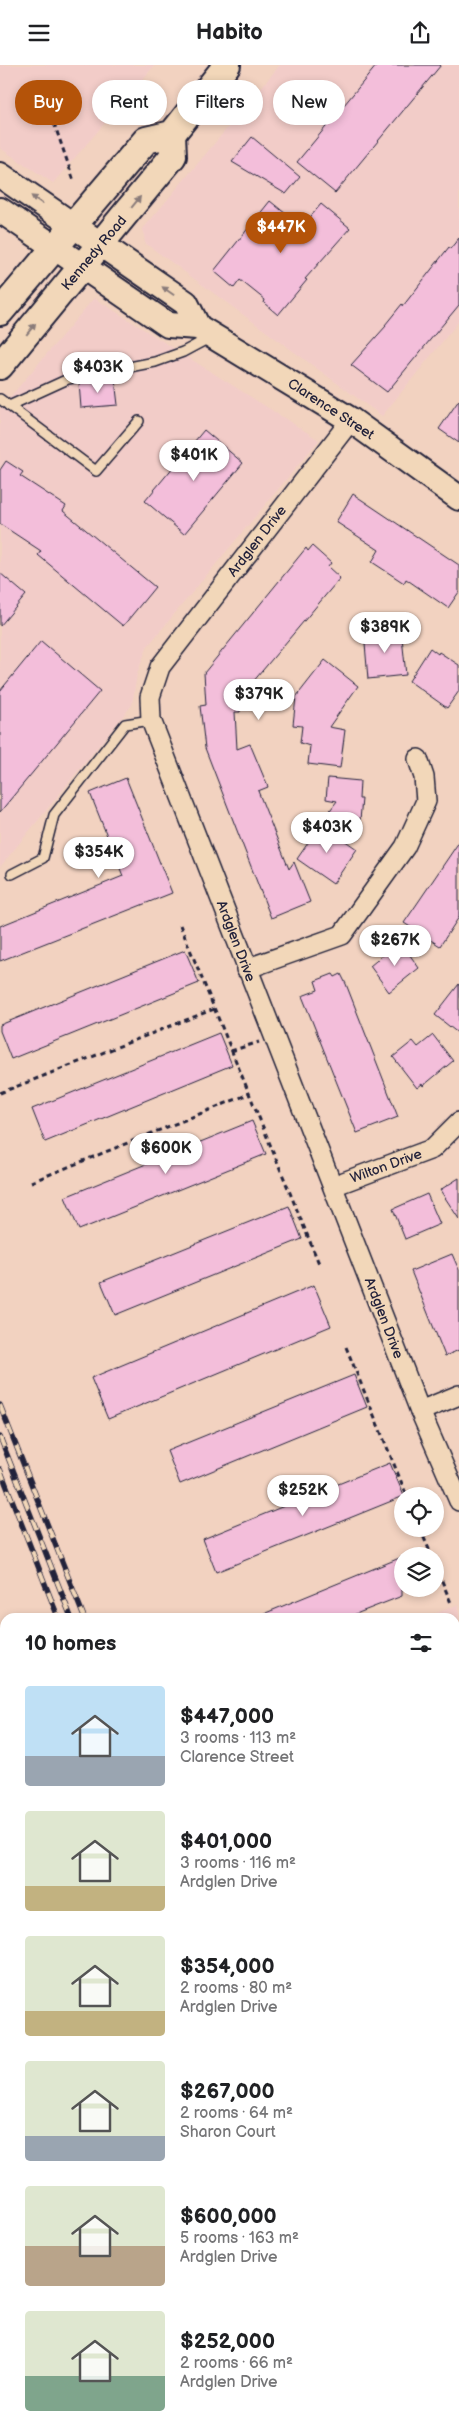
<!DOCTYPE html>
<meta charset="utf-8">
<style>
:root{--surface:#fff;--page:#f2f2f2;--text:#202124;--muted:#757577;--accent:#b45309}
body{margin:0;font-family:"Balsamiq Sans",sans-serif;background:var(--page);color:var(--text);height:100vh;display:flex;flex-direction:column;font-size:19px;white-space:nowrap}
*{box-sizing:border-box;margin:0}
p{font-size:16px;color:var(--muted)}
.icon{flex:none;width:28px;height:28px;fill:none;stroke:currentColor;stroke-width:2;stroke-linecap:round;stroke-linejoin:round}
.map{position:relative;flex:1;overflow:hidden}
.drawer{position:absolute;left:0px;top:1548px;width:460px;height:821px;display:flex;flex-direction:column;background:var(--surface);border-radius:15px 15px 0 0;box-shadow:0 2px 8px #0003}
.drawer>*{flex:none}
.hud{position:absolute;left:15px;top:15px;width:430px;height:45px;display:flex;gap:10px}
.controls{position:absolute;left:394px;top:1422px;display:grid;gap:10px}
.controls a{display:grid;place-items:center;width:50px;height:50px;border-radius:50%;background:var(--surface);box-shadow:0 2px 8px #0003;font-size:25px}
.price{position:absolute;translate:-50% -42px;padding:0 11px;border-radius:18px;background:#fff;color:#222;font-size:16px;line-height:32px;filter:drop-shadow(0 1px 2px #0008)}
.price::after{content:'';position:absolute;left:50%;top:30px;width:15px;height:11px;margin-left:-8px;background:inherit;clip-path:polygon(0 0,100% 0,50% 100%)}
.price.on{background:var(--accent);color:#fff}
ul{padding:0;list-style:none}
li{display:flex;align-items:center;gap:15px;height:125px;padding:0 25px}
li span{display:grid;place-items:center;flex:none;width:140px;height:100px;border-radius:5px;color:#555}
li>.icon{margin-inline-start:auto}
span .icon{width:60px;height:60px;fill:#fffc;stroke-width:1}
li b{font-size:21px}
h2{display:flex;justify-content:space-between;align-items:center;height:60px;padding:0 25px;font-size:21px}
.pill{padding:0 18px;border-radius:22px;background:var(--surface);box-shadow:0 2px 8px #0003;font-size:18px;line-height:45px}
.pill.on{background:var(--accent);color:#fff}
header{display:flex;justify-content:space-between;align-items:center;height:65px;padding:0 25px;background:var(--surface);font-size:22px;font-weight:600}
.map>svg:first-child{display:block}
.built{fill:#f2ccc8}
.green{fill:#9adba4;stroke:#5e7e70}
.building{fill:#f3beda;stroke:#22223b}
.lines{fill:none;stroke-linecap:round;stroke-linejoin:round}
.service-casing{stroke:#22223b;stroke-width:12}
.minor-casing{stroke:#22223b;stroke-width:22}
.tertiary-casing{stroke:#22223b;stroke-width:28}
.secondary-casing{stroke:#22223b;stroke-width:30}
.path{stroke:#22223b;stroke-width:3;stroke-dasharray:5 4;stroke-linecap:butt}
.service{stroke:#f2d7b9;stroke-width:9}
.minor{stroke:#f2d7b9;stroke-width:19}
.tertiary{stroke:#f2d7b9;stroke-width:24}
.secondary{stroke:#f2d7b9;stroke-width:26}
.rail-casing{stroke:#22223b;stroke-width:5.5}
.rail{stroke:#f2d7b9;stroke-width:4;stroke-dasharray:11;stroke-linecap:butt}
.oneway{fill:#8a7c7a}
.labels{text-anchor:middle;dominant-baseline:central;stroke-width:4;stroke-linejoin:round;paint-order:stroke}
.street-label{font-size:14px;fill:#22223b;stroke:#f2d7b9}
</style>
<header><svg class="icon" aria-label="menu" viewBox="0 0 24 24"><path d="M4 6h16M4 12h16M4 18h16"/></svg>Habito<svg class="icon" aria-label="share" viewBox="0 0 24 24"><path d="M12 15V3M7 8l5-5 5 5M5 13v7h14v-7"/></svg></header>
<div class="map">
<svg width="459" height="2368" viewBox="0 0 459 2368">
<rect width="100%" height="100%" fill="#f2d2c0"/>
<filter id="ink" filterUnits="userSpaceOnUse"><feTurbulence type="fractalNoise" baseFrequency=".02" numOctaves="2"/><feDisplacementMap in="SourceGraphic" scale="10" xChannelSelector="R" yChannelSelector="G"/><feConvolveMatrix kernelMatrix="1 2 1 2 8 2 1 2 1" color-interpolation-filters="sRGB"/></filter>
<g filter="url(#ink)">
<g class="built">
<polygon points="0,0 155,0 53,118 0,83"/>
<polygon points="280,0 459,0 459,256 382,351 145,178 143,164"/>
<polygon points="94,233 319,375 147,582 137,609 132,640 0,802 0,344"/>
<polygon points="459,1539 459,2077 455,2073 455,1552 427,1552"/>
<polygon points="0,1852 5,1855 5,2364 352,2364 353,2368 0,2368"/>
</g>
<polygon class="green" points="455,1857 459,1862 459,1924 455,1926"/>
<g class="building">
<polygon points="377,0 441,0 335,128 297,97"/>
<polygon points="252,72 300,112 286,129 232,97"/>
<polygon points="270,136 302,162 321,139 350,163 305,214 307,215 278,250 264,238 265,235 240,215 234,223 214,206"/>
<polygon points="459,173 459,240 387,327 351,300 386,261 385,260 402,239 403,241 449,182 450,184"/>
<polygon points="115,315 118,340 81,343 79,318"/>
<polygon points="459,335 459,378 439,364"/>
<polygon points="204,365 243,398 184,469 145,436"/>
<polygon points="6,396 23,407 20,411 66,441 63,446 155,522 123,561 38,490 41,486 0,459 0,405"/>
<polygon points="353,429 459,500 459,527 448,543 406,514 404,518 372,497 379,485 336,457"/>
<polygon points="312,481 331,498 328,502 340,513 242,630 240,647 235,647 237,684 250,679 268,722 258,726 289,804 294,797 310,837 271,853 205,683 200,641 206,640 204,608 306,483 308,486"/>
<polygon points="0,508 26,530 0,561"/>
<polygon points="401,563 406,610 368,614 364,567"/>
<polygon points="41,576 100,626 0,747 0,626"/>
<polygon points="430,583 438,589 439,587 459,600 459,626 447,643 409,616"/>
<polygon points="325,595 358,621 329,662 345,665 340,703 308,699 310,681 300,678 302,661 293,660 296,632"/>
<polygon points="126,713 172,828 0,896 0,861 123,811 90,728"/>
<polygon points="328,713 360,716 359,734 362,734 360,755 325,752 337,736 326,734"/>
<polygon points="321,759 357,784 333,819 297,794"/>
<polygon points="459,777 459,852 440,881 404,858"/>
<polygon points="400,876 419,903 389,927 370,901"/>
<polygon points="185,885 199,918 11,994 0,966 0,960"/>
<polygon points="333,909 335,912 341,909 346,919 398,1052 357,1068 302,931 318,925 315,916"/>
<polygon points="459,919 459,969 435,950"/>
<polygon points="219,968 232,1000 45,1077 32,1044"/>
<polygon points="433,970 453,996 423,1021 422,1019 417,1023 393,992 413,976 418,982"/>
<polygon points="252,1056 266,1089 79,1165 65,1132"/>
<polygon points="459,1113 459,1154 440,1125"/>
<polygon points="427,1129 440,1159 405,1174 393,1144"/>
<polygon points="289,1141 302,1174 115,1250 101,1217"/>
<polygon points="452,1189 459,1205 459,1285 445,1291 411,1206"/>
<polygon points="314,1220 331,1261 108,1354 91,1313"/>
<polygon points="354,1310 367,1342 180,1419 167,1386"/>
<polygon points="390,1398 404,1431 216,1507 203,1474"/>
<polygon points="402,1492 402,1531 348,1552 256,1552"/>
</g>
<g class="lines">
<defs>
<g id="service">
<polyline points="0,334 96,406 139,356"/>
<polyline points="9,341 68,314 155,297 183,287 211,272"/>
<polyline points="12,809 43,793 54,750 125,659 151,655"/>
<polyline points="0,1592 5,1601"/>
<polyline points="0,2064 5,2062"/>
<polyline points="0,2227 5,2239"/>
<polyline points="0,2333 5,2330"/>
<polyline points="298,2364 299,2368"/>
</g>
<g id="minor">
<polyline points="351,355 160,602 150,632 151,655 420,1346 459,1436"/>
<polyline points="246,904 342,870 405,782 426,736 424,712 418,694"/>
<polyline points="333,1121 432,1084 459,1057"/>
<polyline points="420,1346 459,1330"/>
<polyline points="0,1748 5,1743"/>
</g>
<g id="tertiary">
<polyline points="0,110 186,238 198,262"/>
<polyline points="0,145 168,260 198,262 351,355 459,433"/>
</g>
<g id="secondary">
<polyline points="0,247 146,75 172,69 227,0"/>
<polyline points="0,301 173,91 172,69"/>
</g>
</defs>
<use href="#service" class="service-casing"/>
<use href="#minor" class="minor-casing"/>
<use href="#tertiary" class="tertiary-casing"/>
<use href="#secondary" class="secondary-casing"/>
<g class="path">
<polyline points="54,58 74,116"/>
<polyline points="180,860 320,1201"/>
<polyline points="231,986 259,977"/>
<polyline points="0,1028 214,944"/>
<polyline points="31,1117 249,1029"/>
<polyline points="346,1282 407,1431"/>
<polyline points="420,1464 432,1491"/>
<polyline points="435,1499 451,1538"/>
<polyline points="0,1566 5,1575"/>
<polyline points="455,1576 459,1571"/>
<polyline points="455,2142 459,2144"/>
</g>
<use href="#service" class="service"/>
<use href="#minor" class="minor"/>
<use href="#tertiary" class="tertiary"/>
<use href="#secondary" class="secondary"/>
<defs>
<g id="rail">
<polyline points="0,1340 84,1552"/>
<polyline points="0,1372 71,1552"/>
<polyline points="0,1404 58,1552"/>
<polyline points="380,2364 381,2368"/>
<polyline points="392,2364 393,2368"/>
</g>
</defs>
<use href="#rail" class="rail-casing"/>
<use href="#rail" class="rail"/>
</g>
<defs><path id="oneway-solid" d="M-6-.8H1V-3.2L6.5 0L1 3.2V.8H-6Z" transform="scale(1.25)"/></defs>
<g class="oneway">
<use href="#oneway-solid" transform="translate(37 135) rotate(-145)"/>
<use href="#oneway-solid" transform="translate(136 137) rotate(-51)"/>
<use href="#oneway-solid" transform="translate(168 226) rotate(-145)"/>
<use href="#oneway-solid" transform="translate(31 264) rotate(-51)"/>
</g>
</g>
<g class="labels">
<g class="street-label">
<text transform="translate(94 188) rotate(-50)">Kennedy Road</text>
<text transform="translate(331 344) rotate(33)">Clarence Street</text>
<text transform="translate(257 476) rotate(-52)">Ardglen Drive</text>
<text transform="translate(236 876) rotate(69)">Ardglen Drive</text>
<text transform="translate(386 1101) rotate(-20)">Wilton Drive</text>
<text transform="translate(384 1253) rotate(69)">Ardglen Drive</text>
</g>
</g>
</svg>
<div class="controls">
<a><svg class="icon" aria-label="locate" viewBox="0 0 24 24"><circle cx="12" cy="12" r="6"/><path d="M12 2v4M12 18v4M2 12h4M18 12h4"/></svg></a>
<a><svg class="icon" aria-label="layers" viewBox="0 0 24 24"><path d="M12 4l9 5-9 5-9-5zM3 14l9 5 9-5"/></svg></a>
</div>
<b class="price on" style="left:281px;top:189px">$447K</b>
<b class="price" style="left:98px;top:329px">$403K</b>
<b class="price" style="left:194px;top:417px">$401K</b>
<b class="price" style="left:385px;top:589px">$389K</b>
<b class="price" style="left:259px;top:656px">$379K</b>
<b class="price" style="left:327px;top:789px">$403K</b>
<b class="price" style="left:99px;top:814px">$354K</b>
<b class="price" style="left:395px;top:902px">$267K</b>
<b class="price" style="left:166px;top:1110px">$600K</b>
<b class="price" style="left:303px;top:1452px">$252K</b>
<div class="hud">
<a class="pill on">Buy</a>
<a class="pill">Rent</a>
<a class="pill">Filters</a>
<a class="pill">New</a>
</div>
<section class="drawer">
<h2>10 homes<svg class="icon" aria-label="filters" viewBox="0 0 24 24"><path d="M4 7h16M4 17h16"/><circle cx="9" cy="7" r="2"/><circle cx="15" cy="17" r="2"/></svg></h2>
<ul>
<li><span style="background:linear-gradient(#bfe0f5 70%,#9aa5b1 0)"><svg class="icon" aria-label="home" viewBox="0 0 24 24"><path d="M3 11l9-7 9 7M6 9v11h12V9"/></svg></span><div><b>$447,000</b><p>3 rooms · 113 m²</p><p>Clarence Street</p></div></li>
<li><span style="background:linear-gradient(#dfe7d0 75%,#c2b280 0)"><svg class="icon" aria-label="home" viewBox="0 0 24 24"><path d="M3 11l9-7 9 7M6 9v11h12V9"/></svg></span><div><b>$401,000</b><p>3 rooms · 116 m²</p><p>Ardglen Drive</p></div></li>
<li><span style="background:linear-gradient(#dfe7d0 75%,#c2b280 0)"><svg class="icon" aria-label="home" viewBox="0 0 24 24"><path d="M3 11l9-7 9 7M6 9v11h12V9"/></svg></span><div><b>$354,000</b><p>2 rooms · 80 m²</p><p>Ardglen Drive</p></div></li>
<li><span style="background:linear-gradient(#dfe7d0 75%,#9aa5b1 0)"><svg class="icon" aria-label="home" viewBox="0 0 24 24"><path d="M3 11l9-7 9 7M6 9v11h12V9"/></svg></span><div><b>$267,000</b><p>2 rooms · 64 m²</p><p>Sharon Court</p></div></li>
<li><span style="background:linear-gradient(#dfe7d0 60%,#b9a48a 0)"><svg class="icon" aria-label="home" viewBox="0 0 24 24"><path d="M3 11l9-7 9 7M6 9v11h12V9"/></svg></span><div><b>$600,000</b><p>5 rooms · 163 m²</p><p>Ardglen Drive</p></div></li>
<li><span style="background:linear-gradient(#dfe7d0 65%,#7fa58c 0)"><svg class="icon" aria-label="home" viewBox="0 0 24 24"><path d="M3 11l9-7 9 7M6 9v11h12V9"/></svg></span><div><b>$252,000</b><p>2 rooms · 66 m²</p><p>Ardglen Drive</p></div></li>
</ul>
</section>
</div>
